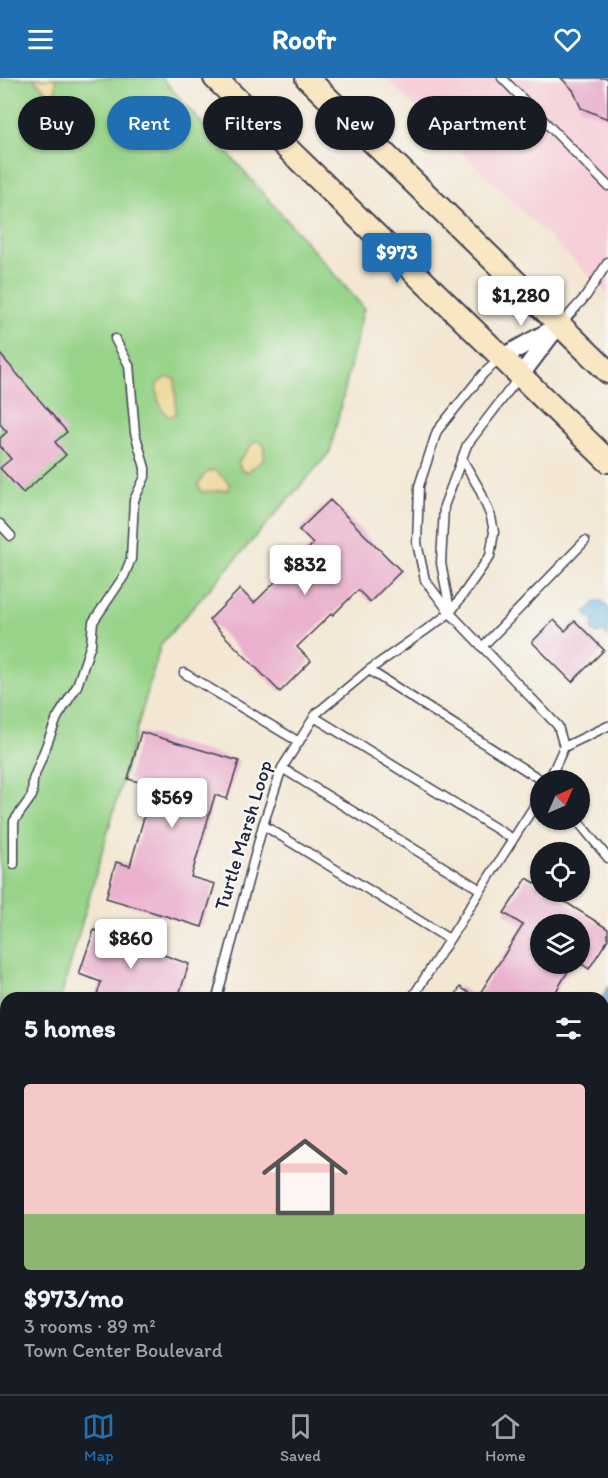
<!DOCTYPE html>
<meta charset="utf-8">
<style>
:root{--surface:#171b24;--page:#20242c;--text:#f1f3f6;--muted:#9ea1a6;--line:#363941;--accent:#1f6fb2}
body{margin:0;font-family:Itim,sans-serif;background:var(--page);color:var(--text);height:100vh;display:flex;flex-direction:column;font-size:22px;white-space:nowrap}
*{box-sizing:border-box;margin:0}
p{font-size:20px;color:var(--muted)}
.icon{flex:none;width:33px;height:33px;fill:none;stroke:currentColor;stroke-width:2;stroke-linecap:round;stroke-linejoin:round}
.map{position:relative;flex:1;overflow:hidden}
.details{position:absolute;left:0px;top:914px;width:609px;height:404px;display:flex;flex-direction:column;background:var(--surface);border-radius:18px 18px 0 0;box-shadow:0 2px 4px #0004}
.details>*{flex:none}
.banner{position:absolute;left:18px;top:18px;width:573px;height:54px;display:flex;gap:12px}
.needle{width:39px;rotate:45deg}
.tools{position:absolute;left:530px;top:692px;display:grid;gap:12px}
.tools a{display:grid;place-items:center;width:60px;height:60px;border-radius:50%;background:var(--surface);box-shadow:0 2px 4px #0004;font-size:30px}
.price{position:absolute;translate:-50% -51px;padding:0 14px;border-radius:6px;background:#fff;color:#222;font-size:20px;line-height:39px;filter:drop-shadow(0 2px 3px #0008)}
.price::after{content:'';position:absolute;left:50%;top:36px;width:18px;height:14px;margin-left:-9px;background:inherit;clip-path:polygon(0 0,100% 0,50% 100%)}
.price.selected{background:var(--accent);color:#fff}
ul{padding:0;list-style:none}
li{display:grid;align-content:center;gap:12px;height:318px;padding:0 24px}
li+li{border-top:2px solid var(--line)}
li span{display:grid;place-items:center;height:186px;border-radius:6px;color:#555}
li>.icon{margin-inline-start:auto}
span .icon{width:108px;height:108px;fill:#fffc;stroke-width:1}
li b{font-size:26px}
h2{display:flex;justify-content:space-between;align-items:center;height:72px;padding:0 24px;font-size:26px}
.tag{padding:0 21px;border-radius:27px;background:var(--surface);box-shadow:0 2px 4px #0004;font-size:21px;line-height:54px}
.tag.selected{background:var(--accent);color:#fff}
header{display:flex;justify-content:space-between;align-items:center;height:78px;padding:0 24px;background:var(--accent);color:#fff;font-size:27px;font-weight:800}
.tabs{display:flex;justify-content:space-around;align-items:center;height:84px;border-top:2px solid var(--line);background:var(--surface);font-size:16px;color:var(--muted)}
.tabs a{display:grid;justify-items:center;gap:3px}
.tabs .selected{color:var(--accent)}
.map>svg:first-child{display:block}
.built{fill:#f6cfd8}
.green{fill:#97d388;stroke:#5c7a62;stroke-width:1.5}
.sand{fill:#eeda9e;stroke:#887e6c;stroke-width:1.5}
.water{fill:#66b5e0;stroke:#446c8e;stroke-width:1.5}
.building{fill:#eab0cd}
.lines{fill:none;stroke-linecap:round;stroke-linejoin:round}
.lane-casing{stroke:#414052;stroke-width:11}
.street-casing{stroke:#414052;stroke-width:20}
.secondary-casing{stroke:#414052;stroke-width:26}
.primary-casing{stroke:#414052;stroke-width:28}
.lane{stroke:#fff;stroke-width:8}
.street{stroke:#fff;stroke-width:16}
.secondary{stroke:#f9e7c3;stroke-width:22}
.primary{stroke:#efc469;stroke-width:26}
.labels{text-anchor:middle;dominant-baseline:central;stroke-width:5;stroke-linejoin:round;paint-order:stroke}
.street-label{font-size:20px;fill:#22223b;stroke:#f6f6f2}
</style>
<header><svg class="icon" aria-label="menu" viewBox="0 0 24 24"><path d="M4 6h16M4 12h16M4 18h16"/></svg>Roofr<svg class="icon" aria-label="heart" viewBox="0 0 24 24"><path d="M12 20l-8-8c-3-5 5-10 8-4 3-6 11-1 8 4z"/></svg></header>
<div class="map">
<svg width="608" height="1316" viewBox="0 0 608 1316">
<rect width="100%" height="100%" fill="#f6f6f2"/>
<filter id="ink" filterUnits="userSpaceOnUse"><feTurbulence type="fractalNoise" baseFrequency=".0167" numOctaves="2"/><feDisplacementMap in="SourceGraphic" scale="12" xChannelSelector="R" yChannelSelector="G"/><feConvolveMatrix kernelMatrix="1 2 1 2 8 2 1 2 1" color-interpolation-filters="sRGB"/></filter>
<filter id="wash" filterUnits="userSpaceOnUse"><feTurbulence type="fractalNoise" baseFrequency=".008" numOctaves="4" result="noise"/><feDisplacementMap in="SourceGraphic" scale="24" xChannelSelector="R" yChannelSelector="G"/><feGaussianBlur stdDeviation="1.35" result="paint"/><feColorMatrix in="noise" values="0 0 0 0 0 0 0 0 0 0 0 0 0 0 0 0 0 1.4 0 .05"/><feComposite in="paint" operator="in"/></filter>
<g filter="url(#wash)">
<rect width="100%" height="100%" fill="#f3e7d3"/>
<polygon class="built" points="385,0 608,0 608,216"/>
<polygon class="green" points="0,0 162,0 364,230 330,374 161,566 61,919 6,920 6,1114 0,1135"/>
<g class="sand">
<polygon points="33,0 56,0 56,12 50,16"/>
<path d="M167 299 175 301 176 336 169 339C161 333 155 316 157 306Z"/>
<polygon points="257,363 264,366 264,381 248,394 242,393 238,384 253,365"/>
<polygon points="215,392 229,405 229,412 201,414 198,406 207,394"/>
</g>
<g class="water">
<polygon points="597,523 602,523 608,530 608,559 602,553 598,556 592,552 594,543 585,535"/>
<polygon points="608,909 608,1138 603,1147 602,919"/>
<polygon points="0,1213 6,1219 6,1311 104,1311 109,1316 0,1316"/>
<polygon points="353,1311 438,1311 433,1316 348,1316"/>
</g>
<g id="blocks">
<g class="building">
<polygon points="561,0 608,0 608,41 581,30 573,12"/>
<polygon points="0,276 67,354 55,364 66,377 23,415 0,390 11,381 0,368 0,360 7,354 0,346"/>
<polygon points="330,422 401,493 370,524 358,512 333,537 332,535 297,569 311,583 280,614 209,542 240,511 254,525 313,466 299,452"/>
<polygon points="554,542 565,553 575,543 604,572 572,604 532,564"/>
<polygon points="141,654 239,683 227,721 215,717 191,799 215,806 202,849 106,820 116,784 130,788 153,708 128,701"/>
<polygon points="527,800 540,808 540,813 548,813 608,851 608,861 589,891 579,884 579,846 540,846 540,885 573,885 552,920 477,920 523,847 504,835"/>
<polygon points="94,852 189,886 178,920 165,916 164,920 96,920 101,904 79,896"/>
<polygon points="460,909 477,920 454,920"/>
<polygon points="178,1311 296,1311 291,1316 173,1316"/>
</g>
</g>
</g>
<g filter="url(#ink)">
<use href="#blocks" fill-opacity="0" stroke="#414052" stroke-width="1.5"/>
<g class="lines">
<defs>
<g id="lane">
<polyline points="502,0 608,108"/>
<polyline points="561,246 586,218 608,184"/>
<polyline points="501,280 483,296 437,353 419,408 417,465 425,502 450,535 558,648 564,669 549,702"/>
<polyline points="0,446 11,458"/>
<polyline points="450,532 441,485 444,428 467,367 520,298"/>
<polyline points="482,569 585,463"/>
<polyline points="369,592 541,702"/>
<polyline points="184,595 299,664"/>
<polyline points="314,639 513,761"/>
<polyline points="564,669 608,648"/>
<polyline points="282,690 481,812"/>
<polyline points="576,741 608,780"/>
<polyline points="263,747 449,861"/>
<polyline points="14,786 14,743 32,718 33,702 57,640 77,608 91,566 93,544 124,498 131,481 134,422 145,399 145,390 135,355 129,287 115,261"/>
<polyline points="217,920 263,747 282,690 317,635 369,592 450,535 490,478 494,454 491,439 480,412 462,381"/>
<polyline points="412,920 540,719"/>
</g>
<g id="street">
<polyline points="501,280 558,248"/>
<polyline points="520,298 554,253"/>
</g>
<g id="secondary">
<polyline points="215,0 608,383"/>
<polyline points="307,0 608,294"/>
</g>
<g id="primary">
<polyline points="603,1231 608,1226"/>
<polyline points="518,1316 523,1311"/>
<polyline points="605,1316 608,1313"/>
</g>
</defs>
<use href="#lane" class="lane-casing"/>
<use href="#street" class="street-casing"/>
<use href="#secondary" class="secondary-casing"/>
<use href="#primary" class="primary-casing"/>
<use href="#lane" class="lane"/>
<use href="#street" class="street"/>
<use href="#secondary" class="secondary"/>
<use href="#primary" class="primary"/>
</g>
</g>
<g class="labels">
<g class="street-label">
<text transform="translate(243 757) rotate(-73)">Turtle Marsh Loop</text>
</g>
</g>
</svg>
<div class="tools">
<a><svg class="needle" viewBox="-14 -14 28 28"><path d="M0-13l5 13h-10z" fill="#e53935"/><path d="M0 13l5-13h-10z" fill="#9ea1a6"/></svg></a>
<a><svg class="icon" aria-label="locate" viewBox="0 0 24 24"><circle cx="12" cy="12" r="6"/><path d="M12 2v4M12 18v4M2 12h4M18 12h4"/></svg></a>
<a><svg class="icon" aria-label="layers" viewBox="0 0 24 24"><path d="M12 4l9 5-9 5-9-5zM3 14l9 5 9-5"/></svg></a>
</div>
<b class="price selected" style="left:397px;top:206px">$973</b>
<b class="price" style="left:521px;top:249px">$1,280</b>
<b class="price" style="left:305px;top:518px">$832</b>
<b class="price" style="left:172px;top:751px">$569</b>
<b class="price" style="left:131px;top:892px">$860</b>
<div class="banner">
<a class="tag">Buy</a>
<a class="tag selected">Rent</a>
<a class="tag">Filters</a>
<a class="tag">New</a>
<a class="tag">Apartment</a>
</div>
<section class="details">
<h2>5 homes<svg class="icon" aria-label="filters" viewBox="0 0 24 24"><path d="M4 7h16M4 17h16"/><circle cx="9" cy="7" r="2"/><circle cx="15" cy="17" r="2"/></svg></h2>
<ul>
<li><span style="background:linear-gradient(#f6c9c9 70%,#8fb573 0)"><svg class="icon" aria-label="home" viewBox="0 0 24 24"><path d="M3 11l9-7 9 7M6 9v11h12V9"/></svg></span><div><b>$973/mo</b><p>3 rooms · 89 m²</p><p>Town Center Boulevard</p></div></li>
</ul>
</section>
</div>
<nav class="tabs">
<a class="selected"><svg class="icon" aria-label="map" viewBox="0 0 24 24"><path d="M3 6l6-2 6 2 6-2v14l-6 2-6-2-6 2zM9 4v14M15 6v14"/></svg>Map</a>
<a><svg class="icon" aria-label="saved" viewBox="0 0 24 24"><path d="M7 4h10v16l-5-4-5 4z"/></svg>Saved</a>
<a><svg class="icon" aria-label="home" viewBox="0 0 24 24"><path d="M3 11l9-7 9 7M6 9v11h12V9"/></svg>Home</a>
</nav>
